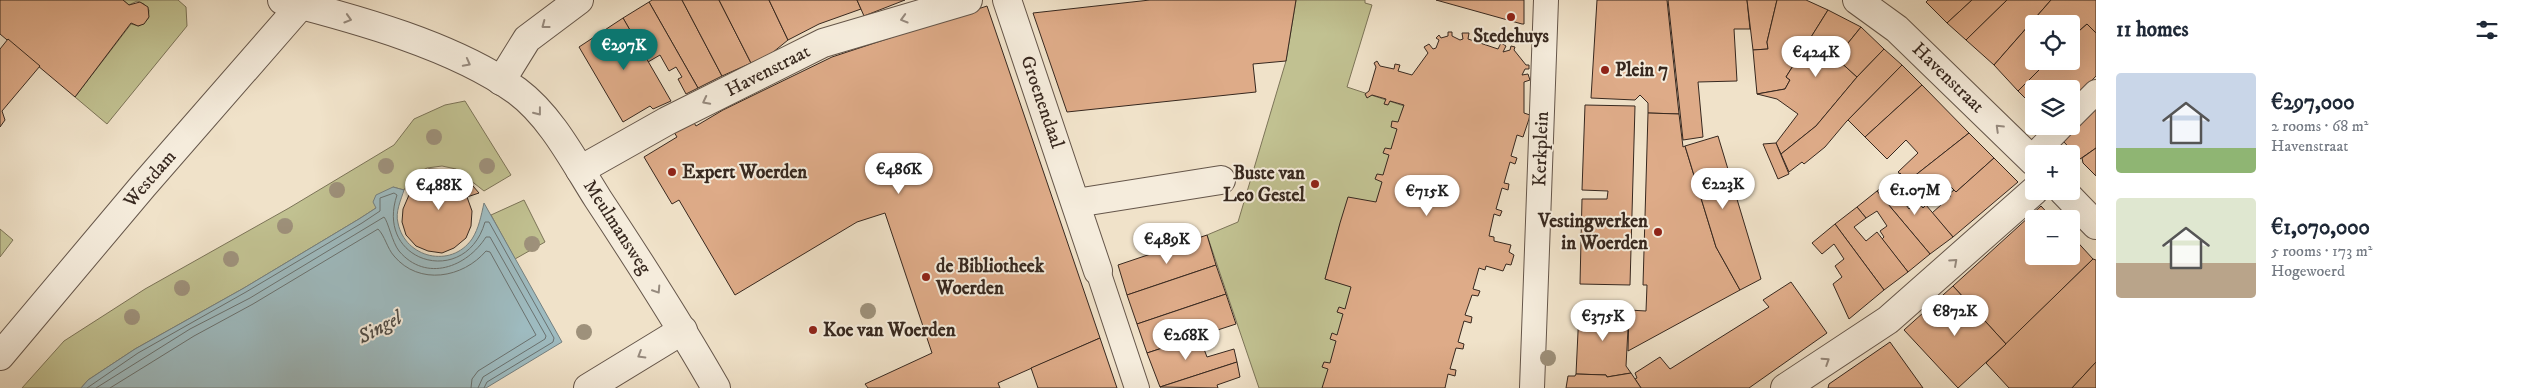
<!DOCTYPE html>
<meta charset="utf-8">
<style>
:root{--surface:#fff;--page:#f6f6f7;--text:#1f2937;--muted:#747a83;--accent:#0f766e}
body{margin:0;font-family:"IM FELL DW Pica",serif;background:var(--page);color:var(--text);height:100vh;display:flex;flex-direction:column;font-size:19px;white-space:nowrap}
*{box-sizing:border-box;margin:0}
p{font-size:16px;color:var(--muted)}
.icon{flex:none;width:28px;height:28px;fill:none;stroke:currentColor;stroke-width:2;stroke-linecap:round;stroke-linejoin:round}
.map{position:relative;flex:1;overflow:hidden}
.details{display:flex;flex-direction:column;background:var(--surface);width:425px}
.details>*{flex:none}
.controls{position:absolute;left:2025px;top:15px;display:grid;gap:10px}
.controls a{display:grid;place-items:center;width:55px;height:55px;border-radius:5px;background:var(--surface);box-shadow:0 5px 20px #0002;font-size:25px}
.price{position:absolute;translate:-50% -42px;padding:0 11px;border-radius:18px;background:#fff;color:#222;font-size:16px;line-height:32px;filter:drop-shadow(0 1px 2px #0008)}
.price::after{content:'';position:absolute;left:50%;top:30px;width:15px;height:11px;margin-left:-8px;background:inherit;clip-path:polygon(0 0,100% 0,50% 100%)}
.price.on{background:var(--accent);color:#fff}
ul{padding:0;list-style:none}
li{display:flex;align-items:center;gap:15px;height:125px;padding:0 20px}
li span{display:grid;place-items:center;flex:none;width:140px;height:100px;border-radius:5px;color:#555}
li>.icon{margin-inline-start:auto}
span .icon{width:60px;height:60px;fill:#fffc;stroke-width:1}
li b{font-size:21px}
h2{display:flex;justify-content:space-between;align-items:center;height:60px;padding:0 20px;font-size:21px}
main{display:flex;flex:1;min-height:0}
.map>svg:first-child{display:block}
.green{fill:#c1c191;stroke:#7c7458}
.water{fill:#9ebbc0;stroke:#758080}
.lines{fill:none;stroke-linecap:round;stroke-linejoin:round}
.shore{stroke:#6a7270;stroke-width:1}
.building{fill:#deab88;stroke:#37281f}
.pedestrian-casing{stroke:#65564a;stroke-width:26}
.minor-casing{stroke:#65564a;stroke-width:30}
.tertiary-casing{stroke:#65564a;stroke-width:30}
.pedestrian{stroke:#f5ecdc;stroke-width:24}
.minor{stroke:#f5ecdc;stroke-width:28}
.tertiary{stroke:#f5ecdc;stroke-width:28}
.tree{fill:#9e917b}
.oneway{stroke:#968a7e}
.poi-dot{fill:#8f2418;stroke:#f5ecdc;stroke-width:2}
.labels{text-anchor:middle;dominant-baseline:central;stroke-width:4;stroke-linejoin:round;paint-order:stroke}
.poi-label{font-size:19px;font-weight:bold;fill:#37281f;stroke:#f5ecdc;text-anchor:start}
.street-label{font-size:19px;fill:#37281f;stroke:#f5ecdc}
.water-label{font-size:20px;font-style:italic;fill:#514d47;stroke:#f5ecdc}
</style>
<main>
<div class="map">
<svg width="2096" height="388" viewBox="0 0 2096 388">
<rect width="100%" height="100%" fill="#f0e2c9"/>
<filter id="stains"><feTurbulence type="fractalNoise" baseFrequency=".004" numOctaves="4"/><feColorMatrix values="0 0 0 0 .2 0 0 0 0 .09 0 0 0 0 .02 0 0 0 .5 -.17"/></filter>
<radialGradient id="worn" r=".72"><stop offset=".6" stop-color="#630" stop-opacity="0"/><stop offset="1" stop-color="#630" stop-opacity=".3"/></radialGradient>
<g class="green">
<polygon points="123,0 178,0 186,7 187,26 107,124 75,97 131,24 139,26 148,19 149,10 144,4 137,1 129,5"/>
<polygon points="1296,0 1365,0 1365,3 1372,5 1347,87 1404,106 1376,205 1340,224 1325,279 1354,286 1324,388 1259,388 1207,235 1238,222 1286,61"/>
<polygon points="465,101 511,175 484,191 456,169 442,166 427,168 412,176 404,190 393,187 376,208 359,219 244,288 135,349 88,380 81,388 22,388 64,341 145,289 289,208 394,145 414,119 445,105"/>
<polygon points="524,200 545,242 515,259 491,215"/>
<polygon points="0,229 13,240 0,257"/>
</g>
<path class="water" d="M393 187 404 190C401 200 395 212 398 223 405 258 451 269 472 239 479 228 481 216 484 203L562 342 486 388H81L88 380 135 349 244 288 359 219 376 208 373 202 376 195Z"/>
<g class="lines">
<g class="shore">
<path d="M87 388 138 353 246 292 362 223 380 211V198L394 193 397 195C374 263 466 289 485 222H489L554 338 553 342 487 382 484 388"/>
<path d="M96 388 190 329 250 298 384 217C388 221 392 242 399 251 426 283 467 267 486 237H490L546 336 545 339 483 377 478 388"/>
<path d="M110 388 194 336 253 304 378 229C385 236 387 248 394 256 419 286 463 278 486 251L490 252 536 335 478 371 472 379 471 388"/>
</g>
</g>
<g class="building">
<polygon points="0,0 123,0 129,5 140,2 148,7 149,17 144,24 138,26 131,23 75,97 0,34"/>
<polygon points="652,0 682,0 722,76 698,88 649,2"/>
<polygon points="682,0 719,0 751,63 722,76"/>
<polygon points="719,0 769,0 788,40 772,53 751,63"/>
<polygon points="769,0 857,0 861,9 819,24 788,40"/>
<polygon points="857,0 905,0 864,16"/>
<polygon points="1150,0 1296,0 1286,61 1253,64 1256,92 1067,112 1033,13"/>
<polygon points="1436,0 1524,0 1524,24 1522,24"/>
<polygon points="1597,0 1667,0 1679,114 1648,113 1648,103 1640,95 1635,100 1591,98"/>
<polygon points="1668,0 1747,0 1750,29 1734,29 1737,81 1698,82 1703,137 1683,140"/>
<polygon points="1747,0 1777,0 1767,42 1768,49 1753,50"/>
<polygon points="1777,0 1806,0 1828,10 1786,77 1790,80 1785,89 1757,94 1753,50 1768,49 1767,42"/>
<polygon points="1928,0 1972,0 1947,23 1926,2"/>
<polygon points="1972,0 2007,0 1966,40 1947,23"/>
<polygon points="2007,0 2051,0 1994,65 1966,40"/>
<polygon points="2051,0 2096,0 2096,33 2087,24 2071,38 2071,24 2034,24 2034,61 2048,61 2018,91 1994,65"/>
<polygon points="649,2 698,88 686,94 678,79 682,77 676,67 669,71 660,55 648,62 623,18"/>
<polygon points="987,6 1100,338 998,383 1000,388 868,388 865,384 932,353 885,213 857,222 735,295 679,200 672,204 644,157 677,137 674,132 693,121 696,126 723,110 832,57"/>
<polygon points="1828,10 1861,27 1836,58 1857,77 1816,126 1781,154 1776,143 1798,114 1777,99 1757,94 1785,89 1790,80 1786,77"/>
<polygon points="623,18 671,101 653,109 650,106 623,122 579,47"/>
<polygon points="2087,24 2096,33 2096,76 2071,102 2071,89 2034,89 2034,107 2018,91 2048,61 2071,61 2071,38"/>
<polygon points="1861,27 1884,49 1857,77 1836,58"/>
<polygon points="1448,32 1452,32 1452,36 1460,40 1463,39 1462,33 1469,33 1468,39 1498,49 1501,43 1506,46 1503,52 1510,50 1511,46 1515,47 1514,50 1526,65 1529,65 1529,69 1525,69 1522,75 1528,74 1530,80 1524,82 1524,113 1530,115 1529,119 1523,137 1517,135 1511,156 1517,158 1515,164 1510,162 1504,183 1509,184 1508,190 1502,188 1496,209 1502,211 1500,216 1494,214 1489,236 1494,237 1494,241 1511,245 1509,252 1514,255 1511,265 1506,264 1503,271 1486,266 1485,270 1479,268 1473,289 1480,291 1478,296 1472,295 1465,315 1472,317 1471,323 1464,321 1458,342 1464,344 1463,349 1456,348 1450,369 1456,370 1455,376 1448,374 1445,388 1322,388 1328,369 1322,367 1324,362 1330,363 1336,341 1330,339 1332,333 1337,335 1343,314 1337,312 1339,307 1345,309 1351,287 1325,279 1340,223 1348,197 1376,202 1382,182 1375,179 1377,174 1383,175 1389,155 1383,153 1385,148 1391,149 1397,129 1391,127 1392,121 1398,122 1404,105 1390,101 1388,105 1384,104 1386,99 1372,95 1367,98 1365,94 1369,91 1376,67 1374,63 1377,61 1380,66 1394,69 1395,64 1400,65 1398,71 1412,75 1428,53 1424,47 1429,44 1433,49 1436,48 1439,40 1436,38 1439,35 1441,38 1448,36"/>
<polygon points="8,39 40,66 2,111 5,120 0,127 0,49"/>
<polygon points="1884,49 1902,65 1846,122 1825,147 1804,164 1802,162 1789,172 1781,154 1816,126 1857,77"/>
<polygon points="1902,65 1922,85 1865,137 1848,120"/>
<polygon points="1922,85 1969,133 1908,181 1898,172 1918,153 1906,140 1887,159 1865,137"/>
<polygon points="1585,105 1635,106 1630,285 1580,284 1582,199 1607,199 1608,191 1582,190"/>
<polygon points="2096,107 2096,148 2080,159 2063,141"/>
<polygon points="1648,113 1679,114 1683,147 1685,146 1716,247 1740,290 1628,351 1629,310 1646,311 1647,285 1643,285"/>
<polygon points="1969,133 1994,158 1956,192 1944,180 1923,198 1908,181"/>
<polygon points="1718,136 1761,279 1740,290 1716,247 1685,146"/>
<polygon points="1776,143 1789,174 1778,179 1763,144"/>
<polygon points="2096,148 2096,176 2083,163 2082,158"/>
<polygon points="1994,158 2018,182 1953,237 1932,213 1951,196 1949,194 1954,190 1956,192"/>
<polygon points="429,169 449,170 467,179 479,193 467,197 472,211 471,226 466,238 454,248 442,253 428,251 416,246 406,235 402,222 403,209 409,195 421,186 412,175"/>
<polygon points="1900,173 1910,183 1898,194 1909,209 1918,202 1923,208 1926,205 1953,237 1930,254 1877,191"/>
<polygon points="1877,191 1930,254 1908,272 1882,239 1884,237 1880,231 1887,226 1877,211 1866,218 1857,207"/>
<polygon points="2041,206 2053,219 2034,219 2034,256 2071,256 2071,235 2093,259 2006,344 1953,286"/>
<polygon points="1857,207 1866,218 1854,227 1866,241 1877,232 1908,272 1884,290 1835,224"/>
<polygon points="1835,224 1884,290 1849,319 1833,284 1842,277 1835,266 1844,259 1834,244 1822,254 1812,243"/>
<polygon points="1207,235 1216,265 1127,295 1118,265"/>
<polygon points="2093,259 2096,260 2096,362 2072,388 2009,388 1986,363"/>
<polygon points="1216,265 1226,294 1137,324 1127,295"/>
<polygon points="1791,282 1827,333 1749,388 1641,388 1635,379 1637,378 1635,373 1660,357 1670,369 1769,307 1763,300"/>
<polygon points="1953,286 2006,344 1958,388 1904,330"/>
<polygon points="1226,294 1236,324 1147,353 1137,324"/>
<polygon points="1582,308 1629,310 1626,366 1631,373 1607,377 1606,375 1576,374 1579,311"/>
<polygon points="1199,336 1207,357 1234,349 1237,362 1160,387 1147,353"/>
<polygon points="1100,338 1117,388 1038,388 1031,368"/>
<polygon points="1890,342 1923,388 1828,388 1829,384"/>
<polygon points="1237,362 1240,377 1217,385 1218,388 1160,387"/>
<polygon points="2096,362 2096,388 2072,388"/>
<polygon points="1631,373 1641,388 1566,388 1568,376 1575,376 1576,374 1606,375 1607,377"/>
</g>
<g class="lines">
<defs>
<g id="pedestrian">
<polyline points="2071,117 2096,92"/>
<polyline points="2035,154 2062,126"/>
<polyline points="1098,271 1137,388"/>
<polyline points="1532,388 1546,0"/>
</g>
<g id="minor">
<polyline points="1007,0 1098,271"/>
<polyline points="1857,0 1897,29 2034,162"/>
<polyline points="501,81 527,39 579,0"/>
<polyline points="580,170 667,121 823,43 968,0"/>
<polyline points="2063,191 2096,225"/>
<polyline points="1076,203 1221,180"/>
<polyline points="588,388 683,330"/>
<polyline points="1785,388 1888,320 2034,191"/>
</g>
<g id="tertiary">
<path d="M282 0C356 19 455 46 517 91 552 117 575 163 598 199 639 261 679 323 716 388"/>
<polyline points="0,356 143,186 301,5"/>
</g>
</defs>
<use href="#pedestrian" class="pedestrian-casing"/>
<use href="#minor" class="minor-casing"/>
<use href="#tertiary" class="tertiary-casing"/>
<use href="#pedestrian" class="pedestrian"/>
<use href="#minor" class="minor"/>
<use href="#tertiary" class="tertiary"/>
</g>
<g class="tree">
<circle cx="434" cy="137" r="8"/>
<circle cx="386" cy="166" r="8"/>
<circle cx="487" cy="166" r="8"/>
<circle cx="337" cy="190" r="8"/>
<circle cx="285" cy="226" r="8"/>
<circle cx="532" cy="244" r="8"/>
<circle cx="231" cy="259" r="8"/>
<circle cx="182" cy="288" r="8"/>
<circle cx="868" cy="311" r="8"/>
<circle cx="132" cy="317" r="8"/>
<circle cx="584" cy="332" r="8"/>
<circle cx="1548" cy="358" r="8"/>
</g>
<defs><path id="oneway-chevron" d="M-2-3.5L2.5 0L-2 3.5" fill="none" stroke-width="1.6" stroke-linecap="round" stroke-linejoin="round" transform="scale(1.25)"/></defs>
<g class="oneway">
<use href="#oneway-chevron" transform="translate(348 19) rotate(17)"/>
<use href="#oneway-chevron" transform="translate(904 19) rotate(164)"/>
<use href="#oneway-chevron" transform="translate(545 25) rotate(143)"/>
<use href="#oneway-chevron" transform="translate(467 63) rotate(28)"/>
<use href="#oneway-chevron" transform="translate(706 101) rotate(153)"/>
<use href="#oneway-chevron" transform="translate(538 112) rotate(52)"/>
<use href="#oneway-chevron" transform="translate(1999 128) rotate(-136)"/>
<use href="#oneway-chevron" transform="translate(1954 262) rotate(-42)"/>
<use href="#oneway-chevron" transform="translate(657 290) rotate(57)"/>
<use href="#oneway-chevron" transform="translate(641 355) rotate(149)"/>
<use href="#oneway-chevron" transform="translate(1826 361) rotate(-33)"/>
</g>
<g class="poi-dot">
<circle cx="1511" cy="17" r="5"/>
<circle cx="1605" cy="70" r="5"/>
<circle cx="672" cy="172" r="5"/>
<circle cx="1315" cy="184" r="5"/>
<circle cx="1658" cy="232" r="5"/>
<circle cx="926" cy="277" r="5"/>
<circle cx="813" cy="330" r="5"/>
</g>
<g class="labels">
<g class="poi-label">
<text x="1511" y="36" text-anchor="middle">Stedehuys</text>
<text x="1615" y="70">Plein 7</text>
<text x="682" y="172">Expert Woerden</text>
<text x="1305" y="173" text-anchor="end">Buste van<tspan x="1305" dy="22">Leo Gestel</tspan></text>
<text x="1648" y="221" text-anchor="end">Vestingwerken<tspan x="1648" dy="22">in Woerden</tspan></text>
<text x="936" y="266">de Bibliotheek<tspan x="936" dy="22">Woerden</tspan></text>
<text x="823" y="330">Koe van Woerden</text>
</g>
<g class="street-label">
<text transform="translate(768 71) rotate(-27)">Havenstraat</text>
<text transform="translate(1948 78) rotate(44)">Havenstraat</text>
<text transform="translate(1042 102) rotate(71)">Groenendaal</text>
<text transform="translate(1541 149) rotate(-88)">Kerkplein</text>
<text transform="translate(150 179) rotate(-49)">Westdam</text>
<text transform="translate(617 227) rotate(57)">Meulmansweg</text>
</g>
<g class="water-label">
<text transform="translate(380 328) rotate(-29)">Singel</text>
</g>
</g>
<rect width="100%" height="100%" filter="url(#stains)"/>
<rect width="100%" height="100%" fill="url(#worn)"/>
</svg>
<div class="controls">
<a><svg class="icon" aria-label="locate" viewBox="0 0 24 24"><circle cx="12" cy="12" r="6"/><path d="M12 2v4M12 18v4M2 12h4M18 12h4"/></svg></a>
<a><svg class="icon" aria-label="layers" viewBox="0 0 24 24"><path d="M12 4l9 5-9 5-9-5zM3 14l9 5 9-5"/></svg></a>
<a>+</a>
<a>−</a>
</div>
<b class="price on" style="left:624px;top:71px">€297K</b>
<b class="price" style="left:1816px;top:78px">€424K</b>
<b class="price" style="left:899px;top:195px">€486K</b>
<b class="price" style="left:1723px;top:210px">€223K</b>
<b class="price" style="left:439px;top:211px">€488K</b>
<b class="price" style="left:1915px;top:216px">€1.07M</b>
<b class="price" style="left:1427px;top:217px">€715K</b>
<b class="price" style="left:1167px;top:265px">€489K</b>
<b class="price" style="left:1955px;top:337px">€872K</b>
<b class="price" style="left:1603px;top:342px">€375K</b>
<b class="price" style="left:1186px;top:361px">€268K</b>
</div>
<section class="details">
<h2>11 homes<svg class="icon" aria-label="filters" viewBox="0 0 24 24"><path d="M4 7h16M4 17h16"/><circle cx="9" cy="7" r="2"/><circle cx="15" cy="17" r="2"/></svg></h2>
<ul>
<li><span style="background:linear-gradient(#c9d6e8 75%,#8fb573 0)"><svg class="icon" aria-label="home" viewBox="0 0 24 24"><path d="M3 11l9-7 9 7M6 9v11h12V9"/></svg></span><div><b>€297,000</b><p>2 rooms · 68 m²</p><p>Havenstraat</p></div></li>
<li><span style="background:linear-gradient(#dfe7d0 65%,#b9a48a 0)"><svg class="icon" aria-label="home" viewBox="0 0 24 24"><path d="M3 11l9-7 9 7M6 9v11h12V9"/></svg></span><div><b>€1,070,000</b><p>5 rooms · 173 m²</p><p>Hogewoerd</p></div></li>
</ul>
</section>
</main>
